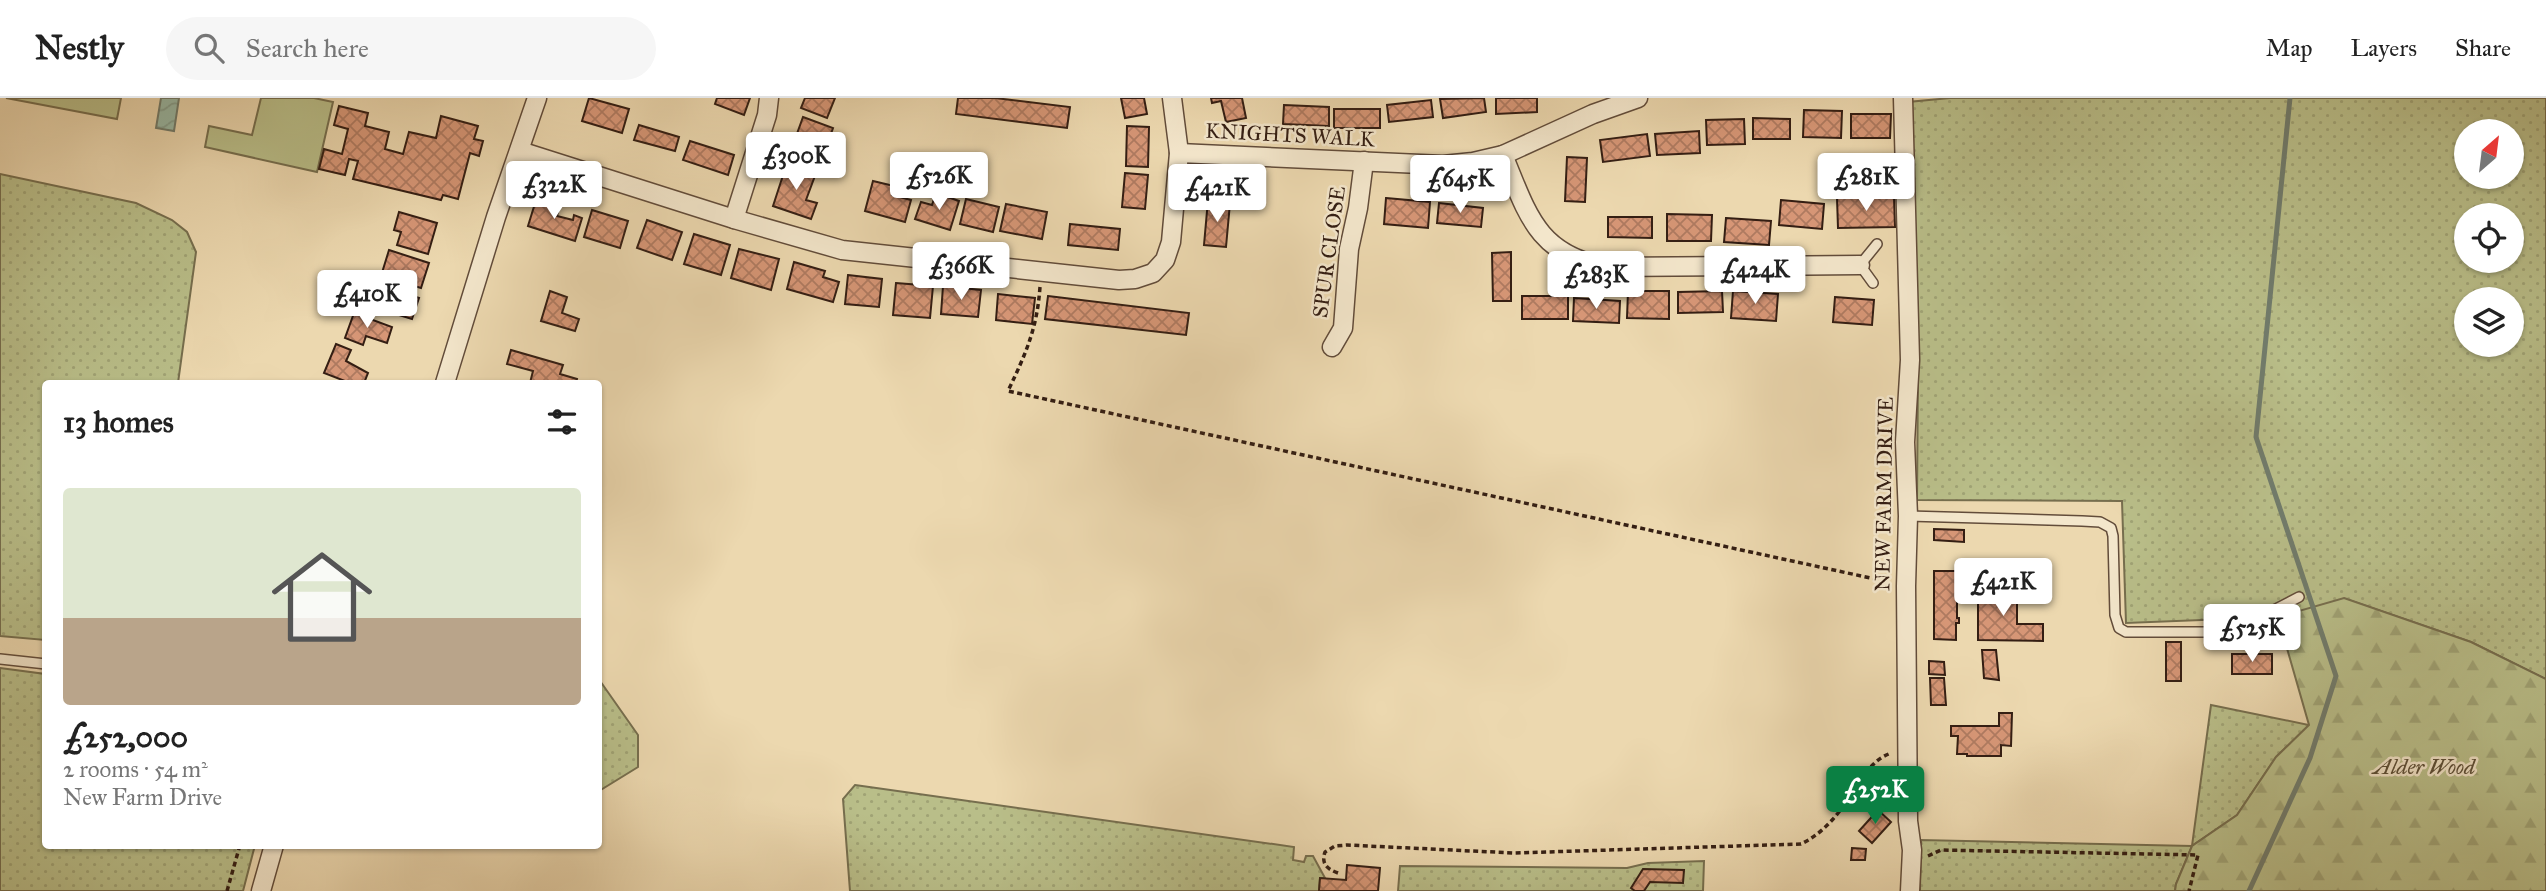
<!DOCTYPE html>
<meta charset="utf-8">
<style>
:root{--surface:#fff;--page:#f6f6f6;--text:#222;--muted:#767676;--line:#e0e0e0;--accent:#0b8043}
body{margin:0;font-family:"IM FELL Great Primer",serif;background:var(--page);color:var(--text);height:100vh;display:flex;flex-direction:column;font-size:26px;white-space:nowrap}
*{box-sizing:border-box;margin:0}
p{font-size:23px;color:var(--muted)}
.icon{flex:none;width:38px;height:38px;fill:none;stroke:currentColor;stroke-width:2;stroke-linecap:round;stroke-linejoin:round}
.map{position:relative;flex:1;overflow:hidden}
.details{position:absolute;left:42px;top:282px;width:560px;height:469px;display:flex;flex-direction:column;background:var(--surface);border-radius:7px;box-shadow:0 2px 5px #0004}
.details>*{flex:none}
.needle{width:46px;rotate:28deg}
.buttons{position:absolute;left:2454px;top:21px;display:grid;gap:14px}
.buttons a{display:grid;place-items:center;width:70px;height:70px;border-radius:50%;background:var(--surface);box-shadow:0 2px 5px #0004;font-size:35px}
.price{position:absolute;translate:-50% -60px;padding:0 16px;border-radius:7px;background:#fff;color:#222;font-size:23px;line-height:46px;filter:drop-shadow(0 2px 4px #0008)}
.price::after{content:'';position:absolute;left:50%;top:42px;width:21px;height:16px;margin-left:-10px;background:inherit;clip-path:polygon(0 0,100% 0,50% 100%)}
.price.on{background:var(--accent);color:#fff}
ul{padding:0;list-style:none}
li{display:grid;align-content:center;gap:14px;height:371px;padding:0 21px}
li+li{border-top:2px solid var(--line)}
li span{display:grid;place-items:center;height:217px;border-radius:7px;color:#555}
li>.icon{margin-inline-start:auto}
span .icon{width:126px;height:126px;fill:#fffc;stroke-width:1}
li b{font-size:30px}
h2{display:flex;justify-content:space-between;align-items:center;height:84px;padding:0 21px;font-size:30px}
header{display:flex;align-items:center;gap:42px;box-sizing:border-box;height:98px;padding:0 35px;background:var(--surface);border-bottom:2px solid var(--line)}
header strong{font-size:33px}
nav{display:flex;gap:38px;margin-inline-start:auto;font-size:24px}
.search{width:490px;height:63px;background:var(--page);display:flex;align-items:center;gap:18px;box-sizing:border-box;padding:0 24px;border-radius:38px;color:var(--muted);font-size:26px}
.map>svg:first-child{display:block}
.grass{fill:url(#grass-dots);stroke:#766e4e;stroke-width:2;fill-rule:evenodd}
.forest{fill:url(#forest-firs);stroke:#766e4e;stroke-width:2}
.park{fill:#b9be89;stroke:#766e4e;stroke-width:2}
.water{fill:url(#water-waves);stroke:#717c6c;stroke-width:2}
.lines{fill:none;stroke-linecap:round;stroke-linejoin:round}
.stream{stroke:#717c6c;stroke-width:5}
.building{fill:url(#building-cross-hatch);stroke:#341e13;stroke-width:2}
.service-casing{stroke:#624c3a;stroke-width:12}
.minor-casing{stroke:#624c3a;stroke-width:21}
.path{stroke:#341e13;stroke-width:3.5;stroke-dasharray:5 3.5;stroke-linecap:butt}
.service{stroke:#f3e6cb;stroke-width:9}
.minor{stroke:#f3e6cb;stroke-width:18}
.labels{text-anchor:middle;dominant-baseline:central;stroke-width:5;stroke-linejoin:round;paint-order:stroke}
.street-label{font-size:21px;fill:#341e13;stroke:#f3e6cb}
.park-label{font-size:21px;font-style:italic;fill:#5c4e36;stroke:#f3e6cb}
</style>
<header>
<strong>Nestly</strong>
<div class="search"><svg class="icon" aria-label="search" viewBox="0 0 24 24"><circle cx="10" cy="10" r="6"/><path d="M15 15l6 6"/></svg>Search here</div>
<nav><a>Map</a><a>Layers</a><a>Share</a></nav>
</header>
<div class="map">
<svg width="2546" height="793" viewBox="0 0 2546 793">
<defs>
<pattern id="grass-dots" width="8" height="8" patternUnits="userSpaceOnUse" patternTransform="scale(1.75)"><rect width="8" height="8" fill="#b9be89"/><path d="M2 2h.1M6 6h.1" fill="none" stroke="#a0a375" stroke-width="1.8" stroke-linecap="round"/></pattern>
<pattern id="forest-firs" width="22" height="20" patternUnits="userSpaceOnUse" patternTransform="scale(1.75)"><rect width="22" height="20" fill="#b9be89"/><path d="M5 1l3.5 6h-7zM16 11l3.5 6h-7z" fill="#a0a375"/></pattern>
<pattern id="water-waves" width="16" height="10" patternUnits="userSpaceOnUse" patternTransform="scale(1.75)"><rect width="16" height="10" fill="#99baa7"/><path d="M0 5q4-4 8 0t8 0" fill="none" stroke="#849f8f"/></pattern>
<pattern id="building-cross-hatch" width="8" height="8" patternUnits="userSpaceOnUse" patternTransform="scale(1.75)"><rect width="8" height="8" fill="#d69676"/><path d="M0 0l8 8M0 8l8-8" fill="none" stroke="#ae7a60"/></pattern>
</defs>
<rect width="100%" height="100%" fill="#ecd8af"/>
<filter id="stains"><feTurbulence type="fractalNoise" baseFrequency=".00286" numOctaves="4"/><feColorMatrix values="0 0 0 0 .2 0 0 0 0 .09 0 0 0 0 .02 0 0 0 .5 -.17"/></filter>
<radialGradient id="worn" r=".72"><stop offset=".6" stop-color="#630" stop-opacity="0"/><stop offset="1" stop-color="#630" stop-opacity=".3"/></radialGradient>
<g class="grass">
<path d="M1950 0H2546V581L2471 544 2349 502 2278 519 2126 525 2122 403 1917 402 1918 273 1911 169 1908 4ZM2466 33H2511V79H2466ZM2466 117H2511V163H2466ZM2466 201H2511V247H2466Z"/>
<polygon points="0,76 136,105 172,122 187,134 196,154 178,285 46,285 45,542 0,538"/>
<polygon points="0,570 45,576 46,747 255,747 243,793 0,793"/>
<polygon points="598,580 638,637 638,669 599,693"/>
<polygon points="2211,607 2309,627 2276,659 2237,717 2192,748 2176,786 2175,793 1920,793 1921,742 2192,748"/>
<polygon points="855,687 1294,749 1293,762 1304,764 1306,758 1313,758 1325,780 1320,780 1319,793 850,793 843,701"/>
<polygon points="1704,763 1703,793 1398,793 1400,768 1627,770 1648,765"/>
</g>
<polygon class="forest" points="2344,500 2471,544 2546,581 2546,793 2175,793 2176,786 2192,748 2237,717 2276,659 2309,627 2278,519"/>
<g class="park">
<polygon points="6,0 121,0 117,21"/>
<polygon points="261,0 314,0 333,4 317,74 205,49 209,28 252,37"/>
</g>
<polygon class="water" points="161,0 179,0 174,33 156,30"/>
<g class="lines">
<polyline class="stream" points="2249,793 2310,660 2336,578 2256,339 2290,0"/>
</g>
<g class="building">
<polygon points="589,0 629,11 622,35 582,23"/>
<polygon points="717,0 750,0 744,17 715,6"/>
<polygon points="805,0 835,0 827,20 801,10"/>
<polygon points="958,0 995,0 1070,9 1067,30 956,16"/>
<polygon points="1121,0 1144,0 1147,16 1125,20"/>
<polygon points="1211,0 1242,0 1246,20 1226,24 1221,3 1212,5"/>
<polygon points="1484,0 1486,14 1443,20 1440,1"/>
<polygon points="1496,0 1537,0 1537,14 1496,16"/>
<polygon points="1431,2 1433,19 1389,24 1387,7"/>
<polygon points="1284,7 1329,9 1329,28 1283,26"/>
<polygon points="339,8 368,15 365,28 389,34 385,51 403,56 409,34 436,40 441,18 478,28 474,41 483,43 479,58 470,55 458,101 443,97 441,102 353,81 358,63 349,61 345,77 319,71 324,51 342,56 348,31 334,27"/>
<rect x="1334" y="11" width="46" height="19"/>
<polygon points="1804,12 1842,13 1841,40 1803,39"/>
<polygon points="1851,16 1891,16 1890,40 1851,40"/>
<polygon points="803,19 833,30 819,69 789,58"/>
<polygon points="1753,20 1790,21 1790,41 1753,41"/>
<polygon points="1744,21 1745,46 1707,47 1706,22"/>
<polygon points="639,27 679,39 675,53 634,42"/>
<polygon points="1127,28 1149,29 1148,69 1126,68"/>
<polygon points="1699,33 1700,55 1657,57 1655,36"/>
<polygon points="1647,36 1650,58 1603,64 1600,42"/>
<polygon points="690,43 734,57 728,77 683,62"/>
<polygon points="1567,59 1587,60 1585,104 1565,103"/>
<polygon points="787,65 816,75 806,102 817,105 811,121 773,108"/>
<polygon points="1125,75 1148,77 1145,111 1122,109"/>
<polygon points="873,83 894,88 892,97 911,102 905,124 865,113"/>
<polygon points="936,95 959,103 950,132 915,121 921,104 932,107"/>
<polygon points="1894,99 1895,129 1838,130 1837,100"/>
<polygon points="1386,100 1430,104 1428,130 1384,126"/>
<polygon points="966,101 999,109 993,134 960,126"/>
<polygon points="536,102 559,110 557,118 573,122 574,117 582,120 575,143 528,128"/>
<polygon points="1208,102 1230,105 1226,149 1204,147"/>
<polygon points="1781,102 1824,106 1822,131 1779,127"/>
<polygon points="1439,105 1483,110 1481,129 1437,125"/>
<polygon points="1006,106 1047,114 1042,141 1000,133"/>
<polygon points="592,112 628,123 620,150 584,139"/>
<polygon points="399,114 437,125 428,156 397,147 401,134 394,132"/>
<polygon points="1667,116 1712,117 1711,143 1667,143"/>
<polygon points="1608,119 1652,119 1652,140 1608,139"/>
<polygon points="1726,120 1771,123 1769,147 1724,144"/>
<polygon points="647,122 682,134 672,162 637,150"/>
<polygon points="1070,126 1120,131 1118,152 1068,147"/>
<polygon points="694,136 730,147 721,177 684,166"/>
<polygon points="739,151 779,161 771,192 731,180"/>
<polygon points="389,152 429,165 421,190 381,178"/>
<polygon points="1511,154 1511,203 1493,203 1492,155"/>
<polygon points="794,164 825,173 823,179 839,184 833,204 787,191"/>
<polygon points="848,177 882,181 879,209 845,206"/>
<polygon points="896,185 933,188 930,220 893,217"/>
<polygon points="377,187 419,200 412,221 370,208"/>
<polygon points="943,188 981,192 978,219 941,216"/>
<polygon points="550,193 567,199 562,215 579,221 575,233 541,223"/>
<polygon points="1628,193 1669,193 1669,221 1627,220"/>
<polygon points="1722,193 1723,214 1678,215 1678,194"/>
<polygon points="1733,193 1778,196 1776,223 1731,220"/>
<polygon points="998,196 1035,200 1032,226 996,222"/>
<polygon points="1048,198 1189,215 1186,237 1045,221"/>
<rect x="1522" y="198" width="46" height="23"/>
<polygon points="1835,199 1874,202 1872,227 1833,224"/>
<polygon points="1574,200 1620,203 1619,225 1573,223"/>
<polygon points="354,215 392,229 387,245 366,238 363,247 345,240"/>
<polygon points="336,246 351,252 346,263 368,275 364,285 350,285 324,275"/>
<polygon points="511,252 563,267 560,276 577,281 576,285 530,285 533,273 507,266"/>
<polygon points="1934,431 1964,432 1964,444 1934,442"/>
<polygon points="1934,473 1957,473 1957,520 1959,520 1959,525 1956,525 1956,542 1934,541"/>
<polygon points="1978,491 2017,491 2017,526 2043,526 2043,543 1978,542"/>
<rect x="2166" y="544" width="15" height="39"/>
<polygon points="1982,552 1996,552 1999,582 1984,580"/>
<rect x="2232" y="556" width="40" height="20"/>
<polygon points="1929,563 1944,564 1945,577 1929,576"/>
<polygon points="1930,580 1944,580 1946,607 1931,607"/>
<polygon points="1999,615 2012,615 2011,648 2001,647 2001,658 1967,658 1967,656 1957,656 1958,638 1951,638 1951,628 1999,628"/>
<polygon points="1878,712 1891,724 1872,745 1859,733"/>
<polygon points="1852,750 1866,751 1865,762 1851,762"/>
<polygon points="1347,767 1380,770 1378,793 1319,793 1320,780 1346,782"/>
<polygon points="1643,771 1684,772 1683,785 1650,784 1644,793 1635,793 1631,790"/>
</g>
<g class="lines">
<defs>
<g id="service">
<polyline points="1873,185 1860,167 1877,146"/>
<polyline points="1908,418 2082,423 2100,424 2111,430 2113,438 2115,517 2119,530 2126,534 2252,534 2272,513 2299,499"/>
<polyline points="0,561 46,566"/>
</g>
<g id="minor">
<polyline points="1903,0 1910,262 1905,344 1908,418 1906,488 1908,723 1912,752 1910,793"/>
<polyline points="520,53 734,121 842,152 1119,182 1135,181 1153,175 1165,162 1171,144 1179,55 1172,0"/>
<polyline points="1179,55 1443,67 1473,64 1503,57 1593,16 1638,0"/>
<path d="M1503 57C1527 114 1536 156 1605 169L1860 167"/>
<polyline points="734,121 767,17 769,0"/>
<polyline points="1332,249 1343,230 1349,151 1358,110 1364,63"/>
<polyline points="445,285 496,119 537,0"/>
<polyline points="261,793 274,747"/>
</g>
</defs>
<use href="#service" class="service-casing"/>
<use href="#minor" class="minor-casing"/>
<g class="path">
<path d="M1040 189C1037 231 1026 255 1008 293L1889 484"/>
<polyline points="1928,758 1941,752 2198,757 2189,793"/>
<path d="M1338 775C1327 771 1321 766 1325 754L1335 748 1347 747 1514 755 1801 746C1824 735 1839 715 1853 695 1865 678 1870 663 1891 655"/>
<polyline points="227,793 240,747"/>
</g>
<use href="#service" class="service"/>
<use href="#minor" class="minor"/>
</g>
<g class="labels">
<g class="street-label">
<text transform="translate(1290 37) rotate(3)">KNIGHTS WALK</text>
<text transform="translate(1329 154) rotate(-82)">SPUR CLOSE</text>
<text transform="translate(1884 396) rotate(-89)">NEW FARM DRIVE</text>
</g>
<g class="park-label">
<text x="2424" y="669">Alder Wood</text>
</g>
</g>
<rect width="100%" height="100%" filter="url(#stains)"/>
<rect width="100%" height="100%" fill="url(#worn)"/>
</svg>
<div class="buttons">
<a><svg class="needle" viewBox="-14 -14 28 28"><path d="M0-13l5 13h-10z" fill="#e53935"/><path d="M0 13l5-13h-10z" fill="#767676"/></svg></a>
<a><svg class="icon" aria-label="locate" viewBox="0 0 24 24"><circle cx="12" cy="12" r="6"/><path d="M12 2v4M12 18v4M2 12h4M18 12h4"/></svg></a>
<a><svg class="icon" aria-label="layers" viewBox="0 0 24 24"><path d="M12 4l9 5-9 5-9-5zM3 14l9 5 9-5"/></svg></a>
</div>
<b class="price" style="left:796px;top:94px">£300K</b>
<b class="price" style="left:939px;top:114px">£526K</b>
<b class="price" style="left:1866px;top:115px">£281K</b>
<b class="price" style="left:1460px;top:117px">£645K</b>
<b class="price" style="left:554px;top:123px">£322K</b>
<b class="price" style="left:1217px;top:126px">£421K</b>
<b class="price" style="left:961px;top:204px">£366K</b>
<b class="price" style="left:1755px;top:208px">£424K</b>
<b class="price" style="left:1596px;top:213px">£283K</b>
<b class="price" style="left:367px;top:232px">£410K</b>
<b class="price" style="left:2003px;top:520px">£421K</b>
<b class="price" style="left:2252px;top:566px">£525K</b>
<b class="price on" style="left:1875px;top:728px">£252K</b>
<section class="details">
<h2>13 homes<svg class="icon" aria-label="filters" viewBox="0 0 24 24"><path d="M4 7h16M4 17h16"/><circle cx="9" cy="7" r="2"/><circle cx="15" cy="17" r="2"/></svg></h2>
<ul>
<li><span style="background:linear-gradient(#dfe7d0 60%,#b9a48a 0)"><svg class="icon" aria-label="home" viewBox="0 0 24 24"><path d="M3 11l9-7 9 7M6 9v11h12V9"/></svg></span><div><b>£252,000</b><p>2 rooms · 54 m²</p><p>New Farm Drive</p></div></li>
</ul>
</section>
</div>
